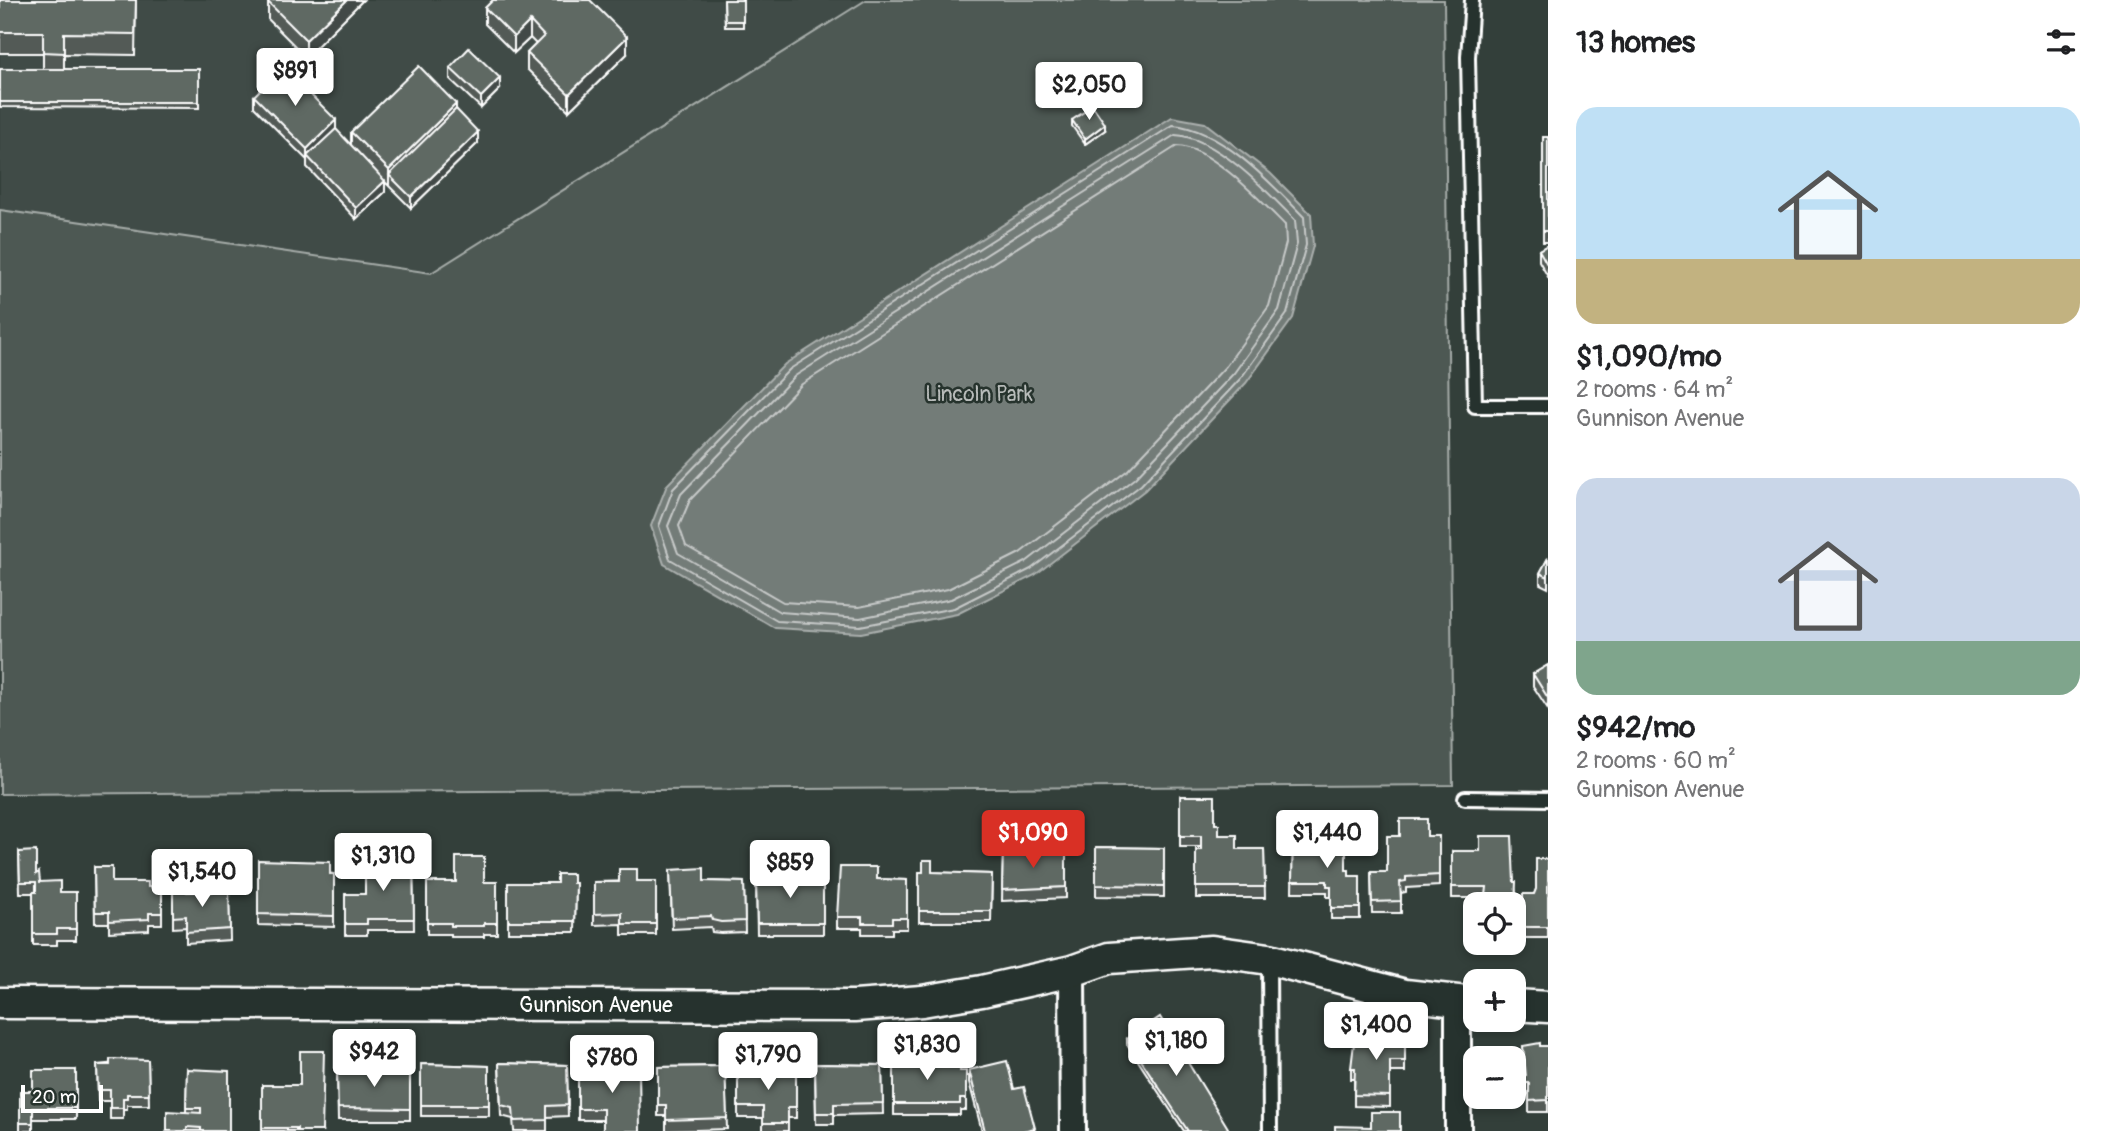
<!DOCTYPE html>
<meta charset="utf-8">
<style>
:root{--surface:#fff;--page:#f2f2f2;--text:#202124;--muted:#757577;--accent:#d93025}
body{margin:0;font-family:Pangolin,sans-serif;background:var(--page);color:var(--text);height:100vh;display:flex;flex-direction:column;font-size:26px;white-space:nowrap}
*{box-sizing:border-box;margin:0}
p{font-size:23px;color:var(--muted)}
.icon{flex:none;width:38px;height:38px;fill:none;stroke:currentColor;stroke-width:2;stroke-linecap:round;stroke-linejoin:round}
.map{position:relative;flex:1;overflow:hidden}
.sheet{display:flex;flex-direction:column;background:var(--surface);width:560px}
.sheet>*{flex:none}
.fabs{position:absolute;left:1463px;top:892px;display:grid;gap:14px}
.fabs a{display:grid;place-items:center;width:63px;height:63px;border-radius:14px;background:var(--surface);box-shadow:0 4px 10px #0003;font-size:35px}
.scale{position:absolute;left:21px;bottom:18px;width:82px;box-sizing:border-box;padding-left:7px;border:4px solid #fff;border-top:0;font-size:19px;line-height:24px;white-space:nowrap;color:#fff;-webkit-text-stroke:5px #26332d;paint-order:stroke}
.price{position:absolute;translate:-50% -60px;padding:0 16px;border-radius:7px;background:#fff;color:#222;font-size:23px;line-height:46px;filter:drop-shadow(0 2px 4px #0008)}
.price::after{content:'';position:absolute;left:50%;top:42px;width:21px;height:16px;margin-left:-10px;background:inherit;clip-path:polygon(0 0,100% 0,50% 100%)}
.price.current{background:var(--accent);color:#fff}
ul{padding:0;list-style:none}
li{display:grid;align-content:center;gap:14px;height:371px;padding:0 28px}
li span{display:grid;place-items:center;height:217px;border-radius:21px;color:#555}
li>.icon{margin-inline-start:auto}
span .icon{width:126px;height:126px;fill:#fffc;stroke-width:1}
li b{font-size:30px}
h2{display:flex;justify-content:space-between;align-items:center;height:84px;padding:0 28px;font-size:30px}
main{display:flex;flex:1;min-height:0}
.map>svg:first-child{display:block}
.built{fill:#404c47}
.green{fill:#4d5853;stroke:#a6aca9;stroke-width:2}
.water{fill:#737b78;stroke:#abb0ae;stroke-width:2}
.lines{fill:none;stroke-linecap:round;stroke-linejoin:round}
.shore{stroke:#c7cac9;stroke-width:2}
.service-casing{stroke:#fff;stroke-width:18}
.minor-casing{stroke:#fff;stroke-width:30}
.tertiary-casing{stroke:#fff;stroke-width:35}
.service{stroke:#26332d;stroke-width:12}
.minor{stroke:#26332d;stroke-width:24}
.tertiary{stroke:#26332d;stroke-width:30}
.wall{fill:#525a56;stroke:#fff;stroke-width:2}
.shaded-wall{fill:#424a46;stroke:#fff;stroke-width:2}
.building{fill:#5f6964;stroke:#fff;stroke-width:2}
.labels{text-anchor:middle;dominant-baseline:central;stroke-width:5;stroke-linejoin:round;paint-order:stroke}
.park-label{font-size:21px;fill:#b8bcba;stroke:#26332d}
.street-label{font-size:21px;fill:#fff;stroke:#26332d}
</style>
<main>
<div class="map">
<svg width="1548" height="1131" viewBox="0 0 1548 1131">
<rect width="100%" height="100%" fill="#333f3a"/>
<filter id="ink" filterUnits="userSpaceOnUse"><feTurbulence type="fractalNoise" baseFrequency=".0143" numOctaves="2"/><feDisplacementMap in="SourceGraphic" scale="14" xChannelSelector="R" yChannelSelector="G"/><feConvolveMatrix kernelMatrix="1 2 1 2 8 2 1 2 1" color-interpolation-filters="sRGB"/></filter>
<g filter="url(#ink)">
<polygon class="built" points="0,0 866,0 431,273 0,210"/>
<polygon class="green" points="866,0 1444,0 1453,785 0,794 0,210 431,273"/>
<polygon class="water" points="1172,117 1205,123 1270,173 1311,214 1313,246 1293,318 1246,383 1145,490 1035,575 957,614 861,633 775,628 664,564 651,526 667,485 785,364"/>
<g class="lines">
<g class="shore">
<path d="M1173 125C1221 129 1271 183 1304 217L1306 245 1287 314 1241 378 1141 485 1031 569 954 608 860 626 777 621 670 559 659 526 673 489 790 369Z"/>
<path d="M1175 135C1216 137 1267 191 1295 220L1297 244 1279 310 1234 373 1135 478 1026 562 951 599 860 618 780 612 678 553 668 526 681 494 795 376Z"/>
<path d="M1177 146C1211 147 1261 201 1285 225L1286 243 1269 306 1226 366 1128 470 1020 553 948 589 859 607 783 602 686 546 679 526 690 500 802 384Z"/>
</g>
<defs>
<g id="service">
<polyline points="1472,0 1468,57 1475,406 1548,406"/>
<polyline points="1465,798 1548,799"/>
<polyline points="1269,960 1270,1131"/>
</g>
<g id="minor">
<polyline points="1072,971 1073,1131"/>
<polyline points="1458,1003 1458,1131"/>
</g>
<g id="tertiary">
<polyline points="0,1003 855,1006 922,1001 982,991 1072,971 1109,958 1212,951 1269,959 1405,995 1475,1003"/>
<polyline points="1514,1005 1548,1007"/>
</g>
</defs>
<use href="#service" class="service-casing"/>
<use href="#minor" class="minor-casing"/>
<use href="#tertiary" class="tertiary-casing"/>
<use href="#service" class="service"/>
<use href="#minor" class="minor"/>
<use href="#tertiary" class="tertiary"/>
</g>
<g class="wall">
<polygon points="0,0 136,0 135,55 64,54 64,69 199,69 199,108 0,107 0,69 43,69 43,53 0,53"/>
<polygon points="270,0 363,0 306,57 268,19 268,2"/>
<polygon points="493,0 627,54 569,111 527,69 527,53 536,44 530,38 514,53 485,24 485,8"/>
<polygon points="724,0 743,0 743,27 725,27"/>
<polygon points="450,68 500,89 481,108 450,79"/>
<polygon points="254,96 336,130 351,146 351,132 456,109 478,143 411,208 385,182 385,192 356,219 307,167 307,159 307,160 254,107"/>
<polygon points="1072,120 1105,130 1085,144 1072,126"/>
<rect x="1543" y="137" width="5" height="105"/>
<polygon points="1548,245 1548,277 1539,261 1539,250"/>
<polygon points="1548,558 1548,588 1540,584 1540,573"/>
<polygon points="1548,665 1548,709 1533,686 1533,674"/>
<polygon points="1180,796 1215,824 1219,835 1237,849 1264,849 1265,898 1196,898 1196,850 1201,850 1201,847 1180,847"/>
<polygon points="1427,836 1439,836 1439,886 1406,888 1406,892 1401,893 1401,913 1372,913 1371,872 1387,872"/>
<polygon points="1293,841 1332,841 1349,876 1360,876 1360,919 1331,919 1331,897 1327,897 1327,892 1292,892"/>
<polygon points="1096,847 1164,848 1164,897 1096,896"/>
<polygon points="1003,849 1066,852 1066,898 1002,901"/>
<polygon points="1452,851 1514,882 1516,893 1514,939 1514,905 1486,898 1452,898"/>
<polygon points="19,852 36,874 40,882 60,892 76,892 76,940 57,940 57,945 33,945 33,893 20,893"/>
<polygon points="1548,859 1548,938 1523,938 1523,894 1534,894"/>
<polygon points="258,860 334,874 334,927 258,925"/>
<polygon points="413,860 414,930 367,930 367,935 345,935 345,894 365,894"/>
<polygon points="94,867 112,882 148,887 162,887 162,924 149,924 149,930 109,932 109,923 95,923"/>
<polygon points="670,870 704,881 744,882 745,932 721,933 712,932 711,927 672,929"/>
<polygon points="919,872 992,874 991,922 919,922"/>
<polygon points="756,877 823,877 823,934 757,934"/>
<polygon points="877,879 907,880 907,929 892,929 892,934 862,934 862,928 837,928 837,917"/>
<polygon points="637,881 656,881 656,935 622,935 622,924 594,925 594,882"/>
<polygon points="427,882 497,882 497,934 484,934 484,937 451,937 451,934 427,934"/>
<polygon points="508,883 576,883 575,932 508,932"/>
<polygon points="173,885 187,892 229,892 230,940 186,943 186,927 173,928"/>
<polygon points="1392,1034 1405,1035 1405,1072 1390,1072 1390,1107 1354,1106 1354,1079 1351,1079 1351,1068 1386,1035"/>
<polygon points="1127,1039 1228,1131 1184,1131 1127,1044"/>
<polygon points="1523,1046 1548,1046 1548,1112 1529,1112 1529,1094 1523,1094 1523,1075 1525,1075"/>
<polygon points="894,1056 960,1071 966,1071 966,1110 960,1110 960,1115 894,1115"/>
<polygon points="148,1060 149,1105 127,1105 127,1109 123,1109 123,1119 110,1119 110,1101 98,1101 97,1065"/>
<polygon points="499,1063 567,1065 568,1116 547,1117 547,1131 514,1131 513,1119 501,1116"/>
<polygon points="421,1064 489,1066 489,1116 421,1116"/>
<polygon points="815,1064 882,1065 883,1114 834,1115 834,1124 816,1124"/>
<polygon points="725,1066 727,1129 666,1131 666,1116 658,1116 658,1067"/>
<polygon points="578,1068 619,1068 603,1120 578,1120"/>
<polygon points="738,1068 796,1068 796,1118 788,1118 788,1131 763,1131 763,1118 738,1118"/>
<polygon points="187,1069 229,1131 167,1131 186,1112"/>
<polygon points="337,1069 410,1071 410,1120 338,1120"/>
<polygon points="76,1070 76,1119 33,1119 33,1131 20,1131 20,1091 33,1091"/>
<polygon points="969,1070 1014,1089 1035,1131 982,1131 969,1082"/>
<polygon points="262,1085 300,1085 322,1131 262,1131"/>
</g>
<g class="shaded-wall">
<polygon points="347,0 363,0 306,57 306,40"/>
<polygon points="530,21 530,38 514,53 514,37"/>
<polygon points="627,37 627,54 569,111 569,94"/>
<polygon points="500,78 500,89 481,108 481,97"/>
<polygon points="456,104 456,120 389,175 389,186 389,170"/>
<polygon points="336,120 336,131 307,156 307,160 307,149"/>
<polygon points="1105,124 1105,130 1085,144 1085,139"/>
<polygon points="478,132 478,143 411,208 411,197"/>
<polygon points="385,181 385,192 356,219 356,208"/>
</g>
<g class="building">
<polygon points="0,0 136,0 135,34 64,33 64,53 43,52 43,32 0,32"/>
<polygon points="270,0 347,0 306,40 268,2"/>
<polygon points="493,0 590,0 627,37 569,94 527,53 544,36 530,21 514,37 485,8"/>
<polygon points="724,0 743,0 743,21 725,21"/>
<polygon points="469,48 500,78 481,97 450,68"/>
<polygon points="419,66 456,104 389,170 351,132"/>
<polygon points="283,67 336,120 307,149 254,96"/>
<rect x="0" y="69" width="199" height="33"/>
<polygon points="1093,106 1105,124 1085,139 1072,120"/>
<polygon points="456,109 478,132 411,197 389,175"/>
<polygon points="336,129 385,181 356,208 307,156"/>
<rect x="1543" y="137" width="5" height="94"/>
<polygon points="1548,245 1548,266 1539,250"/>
<polygon points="1548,558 1548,577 1540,573"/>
<polygon points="1548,665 1548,698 1533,674"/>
<polygon points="1180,796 1215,796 1215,824 1219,824 1219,835 1237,835 1237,849 1264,849 1265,887 1196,887 1196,850 1201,850 1201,836 1180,836"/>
<polygon points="1400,819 1427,819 1427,836 1439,836 1439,875 1406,877 1406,881 1400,882 1401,901 1372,902 1371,872 1387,872 1387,836 1400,836"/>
<polygon points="1480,836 1512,836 1514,882 1516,882 1514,928 1514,905 1485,905 1487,887 1452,887 1452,851 1480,851"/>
<polygon points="1332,838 1332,841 1346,841 1346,870 1349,870 1349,876 1360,876 1360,908 1331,908 1331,886 1327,886 1327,881 1292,881 1293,841"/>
<polygon points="1096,847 1164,848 1164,886 1096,885"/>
<polygon points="1003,849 1066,852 1066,887 1002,890"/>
<polygon points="36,851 36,874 39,872 40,882 60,881 60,892 76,892 76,929 57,929 57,934 33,934 33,892 36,892 36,882 20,882 19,852"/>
<polygon points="456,857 484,857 484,882 497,882 497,923 484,923 484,926 451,926 451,923 427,923 427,882 456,882"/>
<polygon points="1536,859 1548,859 1548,927 1523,927 1523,894 1534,894 1536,889"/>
<polygon points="258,860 330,862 330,874 334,874 334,916 258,914"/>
<polygon points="365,860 413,860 414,919 367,919 367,924 345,924 345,894 365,894"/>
<polygon points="923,860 932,860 932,872 992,874 991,911 919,911 919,872 923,872"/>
<polygon points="94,867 112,867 112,882 148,882 148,887 162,887 162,913 149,913 149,919 109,921 109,912 95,912"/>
<polygon points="840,867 877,867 877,879 907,880 907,918 892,918 892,923 862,923 862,917 837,917"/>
<polygon points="704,868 704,881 744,882 745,921 721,922 712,920 711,916 672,918 670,870"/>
<polygon points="619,869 637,869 637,881 656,881 656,924 622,924 622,913 594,914 594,882 619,882"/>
<polygon points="557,874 573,874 573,883 576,883 575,921 508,921 508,883 557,883"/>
<polygon points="756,877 823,877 823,923 757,923"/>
<polygon points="173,885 187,885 187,892 229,892 230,929 186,932 186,916 173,917"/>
<polygon points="1160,1017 1228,1128 1224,1131 1188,1131 1127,1039"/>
<polygon points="1386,1031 1392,1031 1392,1034 1405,1035 1405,1061 1390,1061 1390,1096 1354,1095 1355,1068 1351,1068 1355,1035 1386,1035"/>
<polygon points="1540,1043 1540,1046 1548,1046 1548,1100 1529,1101 1529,1083 1523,1083 1523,1075 1526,1075 1523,1046"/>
<polygon points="300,1051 324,1051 322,1131 297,1131 297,1128 262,1128 262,1085 300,1085"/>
<polygon points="894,1056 930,1056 930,1065 960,1065 960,1071 966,1071 966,1099 960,1099 960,1104 894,1104"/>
<polygon points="110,1059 148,1060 149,1094 127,1094 127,1098 123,1098 123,1108 110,1108 110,1090 98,1090 97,1065 110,1065"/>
<polygon points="1007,1061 1014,1089 1024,1087 1035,1128 1023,1131 985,1131 969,1070"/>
<polygon points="499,1063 567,1065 568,1105 547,1106 547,1120 514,1121 513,1108 501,1105"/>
<polygon points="603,1063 619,1063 619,1068 639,1068 640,1131 603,1131 603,1109 578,1109 578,1068 603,1068"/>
<polygon points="421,1064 489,1066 489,1105 421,1105"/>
<polygon points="815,1064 882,1065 883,1103 834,1104 834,1113 816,1113"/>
<polygon points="725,1066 727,1118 666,1120 666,1105 658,1105 658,1067"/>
<polygon points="738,1068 796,1068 796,1107 788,1107 788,1123 763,1123 763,1107 738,1107"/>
<polygon points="187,1069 229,1071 229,1131 201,1131 201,1128 187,1127 187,1131 167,1131 167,1111 201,1113 201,1108 186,1108"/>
<polygon points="337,1069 410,1071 410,1109 338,1108"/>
<polygon points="33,1070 76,1070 76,1108 33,1108 33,1123 20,1123 20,1091 33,1091"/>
<polygon points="1371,1112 1400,1112 1400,1131 1335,1131 1335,1126 1371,1127"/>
</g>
</g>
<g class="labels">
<g class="park-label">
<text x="979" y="394">Lincoln Park</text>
</g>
<g class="street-label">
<text x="596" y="1005">Gunnison Avenue</text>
</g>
</g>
</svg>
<div class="fabs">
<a><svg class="icon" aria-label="locate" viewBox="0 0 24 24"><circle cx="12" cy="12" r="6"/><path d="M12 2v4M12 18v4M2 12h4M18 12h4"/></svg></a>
<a>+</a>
<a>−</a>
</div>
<div class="scale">20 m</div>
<b class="price" style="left:295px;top:108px">$891</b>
<b class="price" style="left:1089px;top:122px">$2,050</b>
<b class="price current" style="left:1033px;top:870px">$1,090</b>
<b class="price" style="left:1327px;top:870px">$1,440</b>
<b class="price" style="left:383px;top:893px">$1,310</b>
<b class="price" style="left:790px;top:900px">$859</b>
<b class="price" style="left:202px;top:909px">$1,540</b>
<b class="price" style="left:1376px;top:1062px">$1,400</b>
<b class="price" style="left:1176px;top:1078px">$1,180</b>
<b class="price" style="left:927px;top:1082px">$1,830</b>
<b class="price" style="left:374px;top:1089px">$942</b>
<b class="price" style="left:768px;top:1092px">$1,790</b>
<b class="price" style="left:612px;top:1095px">$780</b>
</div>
<section class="sheet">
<h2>13 homes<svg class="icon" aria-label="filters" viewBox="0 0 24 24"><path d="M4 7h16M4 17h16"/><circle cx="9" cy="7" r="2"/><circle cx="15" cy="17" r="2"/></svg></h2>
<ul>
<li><span style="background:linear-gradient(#bfe0f5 70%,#c2b280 0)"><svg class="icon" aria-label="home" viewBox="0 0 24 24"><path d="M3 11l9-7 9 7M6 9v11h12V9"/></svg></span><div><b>$1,090/mo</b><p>2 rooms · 64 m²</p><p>Gunnison Avenue</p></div></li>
<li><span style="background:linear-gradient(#c9d6e8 75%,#7fa58c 0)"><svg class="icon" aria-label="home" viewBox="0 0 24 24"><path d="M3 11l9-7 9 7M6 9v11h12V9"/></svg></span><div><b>$942/mo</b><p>2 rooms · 60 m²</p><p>Gunnison Avenue</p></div></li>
</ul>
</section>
</main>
